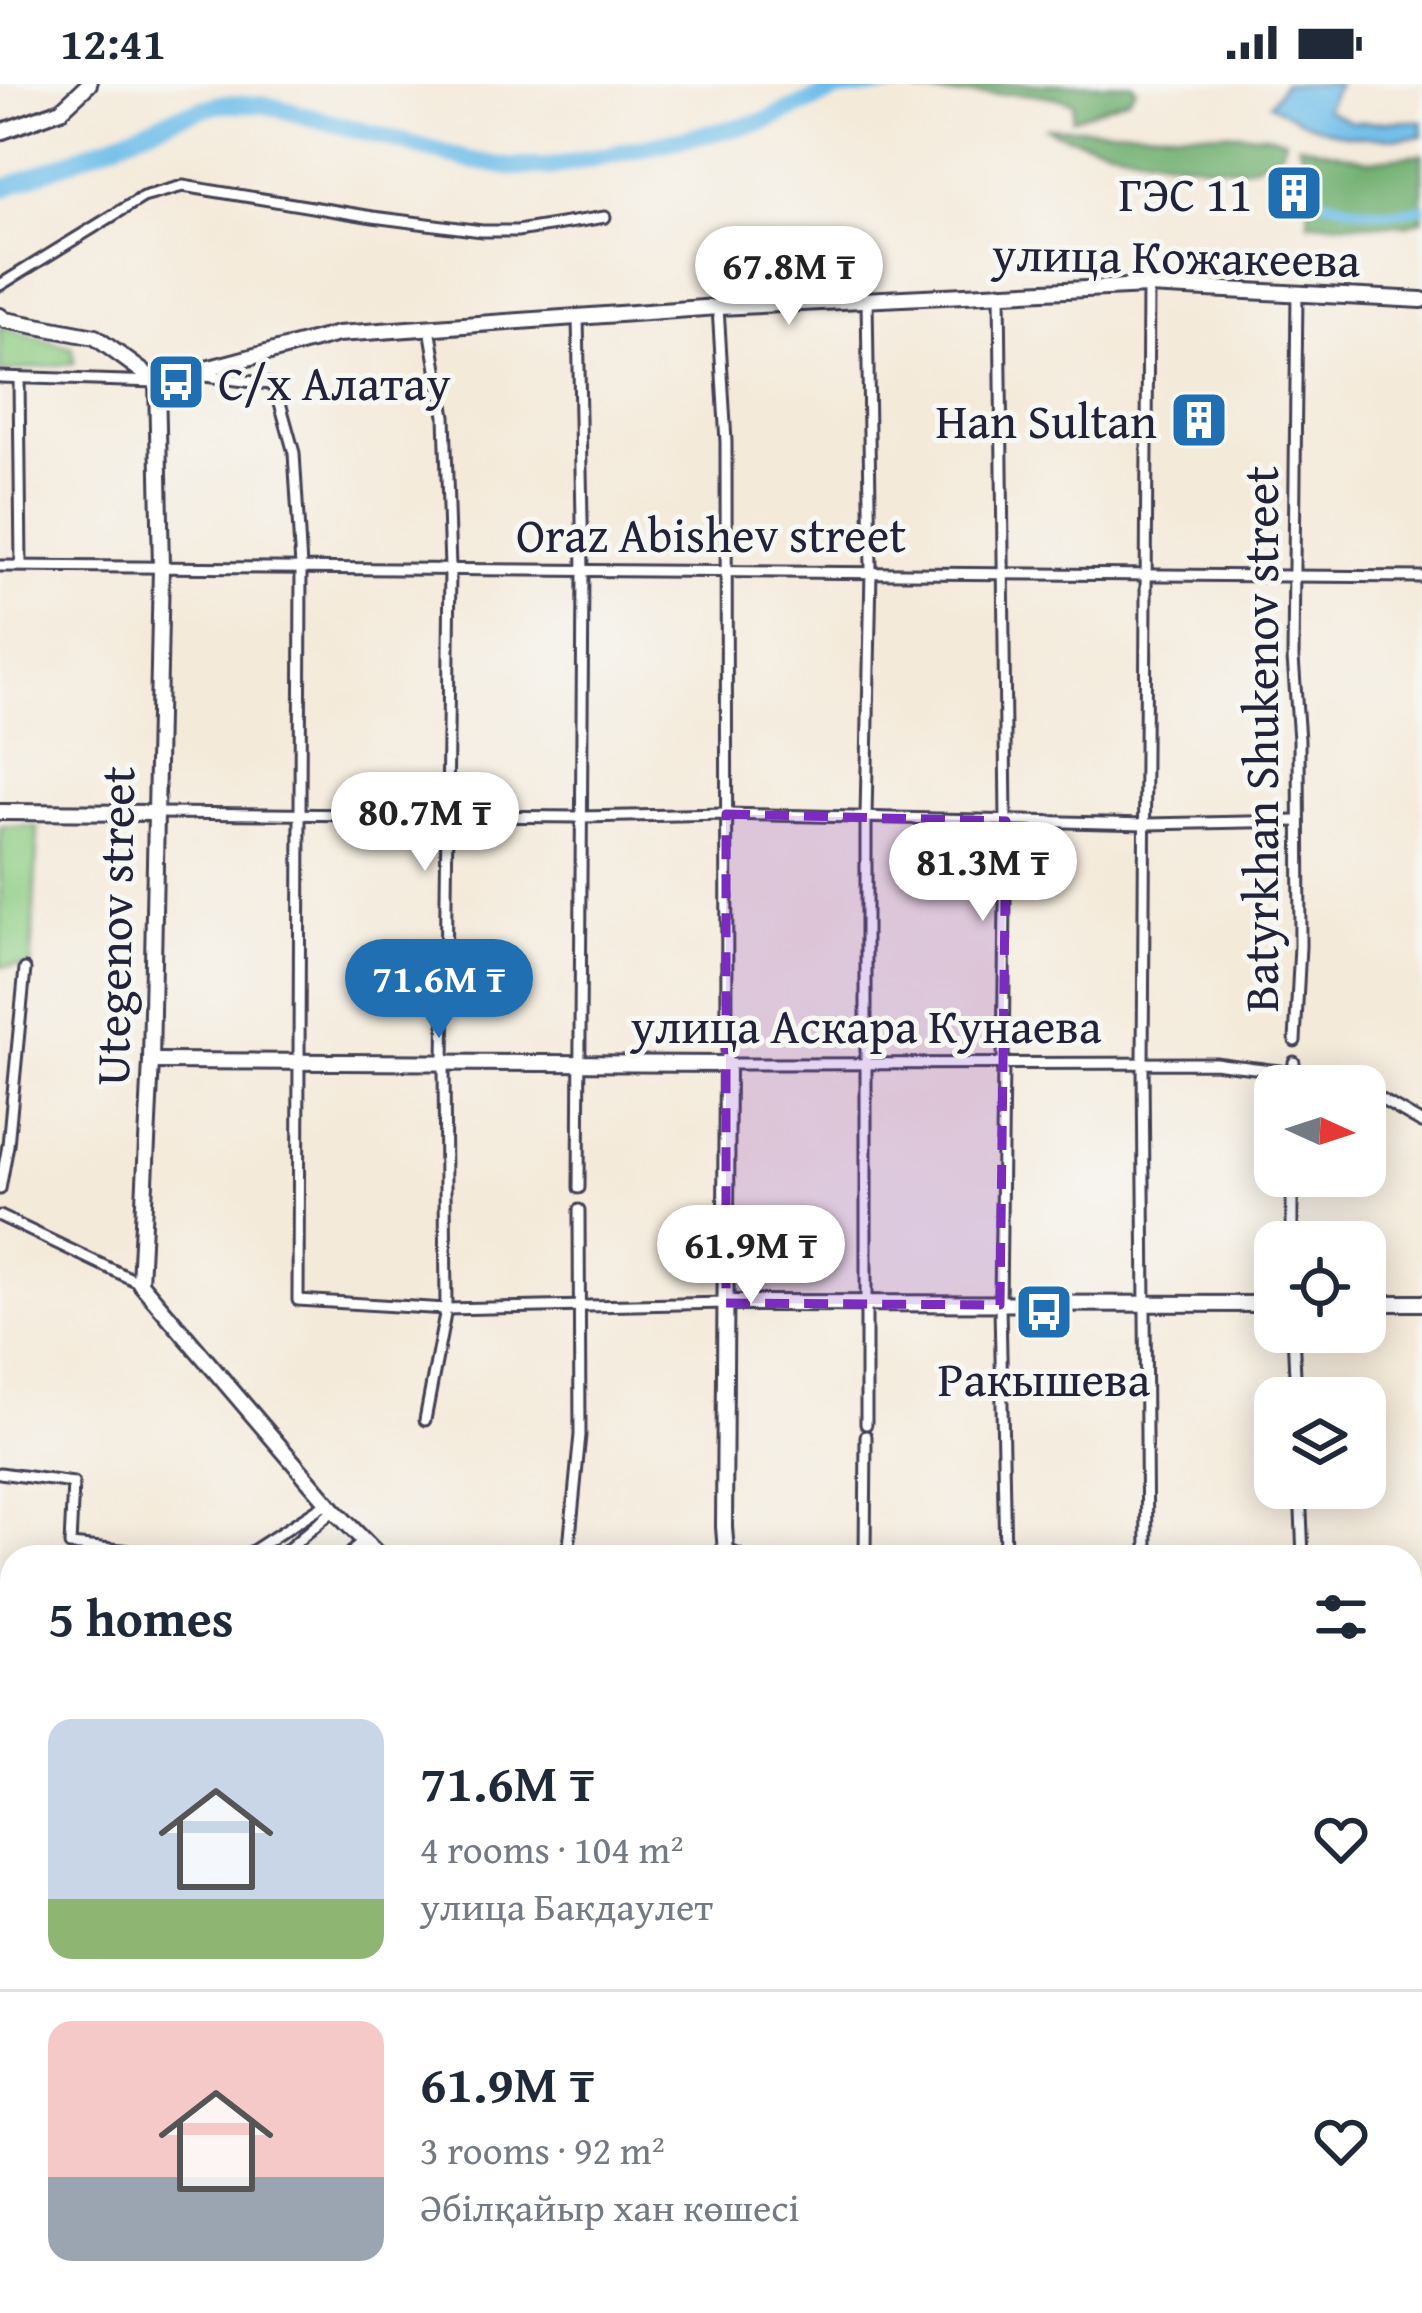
<!DOCTYPE html>
<meta charset="utf-8">
<style>
:root{--surface:#fff;--page:#f6f6f7;--text:#1f2937;--muted:#747a83;--line:#e0e1e3;--accent:#1f6fb2}
body{margin:0;font-family:"Gentium Book Plus",serif;background:var(--page);color:var(--text);height:100vh;display:flex;flex-direction:column;font-size:45px;white-space:nowrap}
*{box-sizing:border-box;margin:0}
p{font-size:39px;color:var(--muted)}
.icon{flex:none;width:66px;height:66px;fill:none;stroke:currentColor;stroke-width:2;stroke-linecap:round;stroke-linejoin:round}
.map{position:relative;flex:1;overflow:hidden}
.panel{position:absolute;left:0px;top:1461px;width:1422px;height:768px;display:flex;flex-direction:column;background:var(--surface);border-radius:36px 36px 0 0;box-shadow:0 6px 30px #0003}
.panel>*{flex:none}
.needle{width:78px;rotate:93deg}
.controls{position:absolute;left:1254px;top:981px;display:grid;gap:24px}
.controls a{display:grid;place-items:center;width:132px;height:132px;border-radius:24px;background:var(--surface);box-shadow:0 6px 30px #0003;font-size:60px}
.price{position:absolute;translate:-50% -102px;padding:0 27px;border-radius:42px;background:#fff;color:#222;font-size:39px;line-height:78px;filter:drop-shadow(0 3px 6px #0008)}
.price::after{content:'';position:absolute;left:50%;top:72px;width:36px;height:27px;margin-left:-18px;background:inherit;clip-path:polygon(0 0,100% 0,50% 100%)}
.price.on{background:var(--accent);color:#fff}
ul{padding:0;list-style:none}
li{display:flex;align-items:center;gap:36px;height:300px;padding:0 48px}
li+li{border-top:3px solid var(--line)}
li span{display:grid;place-items:center;flex:none;width:336px;height:240px;border-radius:24px;color:#555}
li>.icon{margin-inline-start:auto}
span .icon{width:144px;height:144px;fill:#fffc;stroke-width:1}
li b{font-size:51px}
h2{display:flex;justify-content:space-between;align-items:center;height:144px;padding:0 48px;font-size:51px}
.status{display:flex;justify-content:space-between;align-items:center;height:84px;padding:0 60px;background:var(--surface);direction:ltr}
.status svg{height:33px;fill:currentColor}
.map>svg:first-child{display:block}
.green{fill:#8dcc83;stroke:#58775f;stroke-width:3}
.forest{fill:#72b071;stroke:#4a6956;stroke-width:3}
.water{fill:#6ebde9;stroke:#487092;stroke-width:3}
.lines{fill:none;stroke-linecap:round;stroke-linejoin:round}
.canal{stroke:#6ebde9;stroke-width:10}
.river{stroke:#6ebde9;stroke-width:18}
.street-casing{stroke:#424053;stroke-width:15}
.secondary-casing{stroke:#424053;stroke-width:20}
.street{stroke:#fff;stroke-width:9}
.secondary{stroke:#fff;stroke-width:14}
.marked{fill:#7b2cbf;fill-opacity:0.2;stroke:#7b2cbf;stroke-width:9;stroke-dasharray:24 15;stroke-linejoin:round}
.labels{text-anchor:middle;dominant-baseline:central;stroke-width:10;stroke-linejoin:round;paint-order:stroke}
.poi-label{font-size:48px;fill:#22223b;stroke:#f6f6f2;text-anchor:end}
.street-label{font-size:48px;fill:#22223b;stroke:#f6f6f2}
</style>
<div class="status"><b>12:41</b><svg viewBox="0 0 49 12"><path d="M0 12V9h3v3zM5 12V6h3v6zM10 12V3h3v9zM15 12V0h3v12zM26 1h20v11H26zM47 4h2v5h-2z"/></svg></div>
<div class="map">
<svg width="1422" height="2229" viewBox="0 0 1422 2229">
<rect width="100%" height="100%" fill="#f6f6f2"/>
<filter id="ink" filterUnits="userSpaceOnUse"><feTurbulence type="fractalNoise" baseFrequency=".00833" numOctaves="2"/><feDisplacementMap in="SourceGraphic" scale="24" xChannelSelector="R" yChannelSelector="G"/><feConvolveMatrix kernelMatrix="1 2 1 2 8 2 1 2 1" color-interpolation-filters="sRGB"/></filter>
<filter id="wash" filterUnits="userSpaceOnUse"><feTurbulence type="fractalNoise" baseFrequency=".004" numOctaves="4" result="noise"/><feDisplacementMap in="SourceGraphic" scale="48" xChannelSelector="R" yChannelSelector="G"/><feGaussianBlur stdDeviation="2.7" result="paint"/><feColorMatrix in="noise" values="0 0 0 0 0 0 0 0 0 0 0 0 0 0 0 0 0 1.4 0 .05"/><feComposite in="paint" operator="in"/></filter>
<g filter="url(#wash)">
<rect width="100%" height="100%" fill="#f4eada"/>
<g class="green">
<polygon points="0,243 72,264 74,279 0,288"/>
<polygon points="0,742 38,743 31,883 0,882"/>
<polygon points="12,1724 12,2217 232,2217 293,2229 0,2229 0,1730"/>
<polygon points="264,2217 464,2217 465,2229 316,2229"/>
</g>
<g class="forest">
<path d="M922 0H1133L1136 4 1129 14 1072 35 1074 19C1025 0 969 18 918 8Z"/>
<path d="M1044 43 1267 50 1285 55 1281 67C1271 72 1259 81 1247 83 1217 88 1071 59 1044 43Z"/>
<polygon points="1298,60 1369,76 1422,70 1422,136 1407,141 1308,138 1311,93"/>
</g>
<path class="water" d="M1283 0H1338L1325 25 1352 38 1422 37V52C1360 57 1325 52 1270 20Z"/>
<g class="lines">
<path class="canal" d="M1305 111C1345 121 1380 134 1422 124"/>
<polyline class="river" points="0,106 178,32 220,20 266,21 469,76 508,83 551,83 763,38 839,5 898,0"/>
</g>
</g>
<g filter="url(#ink)">
<g class="lines">
<defs>
<g id="street">
<polyline points="0,201 143,113 183,102 373,133 482,147 517,147 605,133"/>
<polyline points="1000,206 1006,737 1000,1221 1005,1473"/>
<path d="M718 223 726 358 727 980 1215 979C1240 983 1349 993 1361 1002"/>
<polyline points="578,233 583,487 579,1104"/>
<polyline points="196,291 270,300 277,308 294,369 301,483 298,1216 446,1225 726,1219"/>
<polyline points="0,293 157,298"/>
<polyline points="19,294 21,481"/>
<polyline points="0,482 1422,493"/>
<polyline points="156,729 580,733 726,730 1147,740 1298,737"/>
<polyline points="1295,957 1300,862 1299,656 1293,574 1297,208"/>
<polyline points="1293,1002 1294,978"/>
<polyline points="1365,1006 1422,1039"/>
<polyline points="0,1105 8,1061 25,885"/>
<polyline points="0,1132 140,1199"/>
<polyline points="1292,1158 1292,1092"/>
<polyline points="1293,1248 1296,1314"/>
<polyline points="425,1336 446,1225 444,981 450,484 445,332 430,244"/>
<polyline points="866,1340 866,733 871,486 867,215"/>
<polyline points="0,1389 73,1399 70,1461 185,1472 248,1470 328,1418"/>
<polyline points="1300,1404 1303,1473"/>
<polyline points="279,1473 334,1426"/>
<polyline points="568,1473 580,1351 579,1126"/>
<polyline points="865,1473 866,1352"/>
<polyline points="1147,1473 1143,980 1148,202"/>
<polyline points="0,1521 12,1521"/>
<polyline points="0,1777 12,1767"/>
<polyline points="0,2127 12,2131"/>
<polyline points="1410,2163 1422,2224"/>
<polyline points="441,2217 462,2229"/>
<polyline points="877,2229 891,2217"/>
</g>
<g id="secondary">
<polyline points="0,48 61,26 89,0"/>
<polyline points="0,232 5,236 95,253 157,298 161,483 151,977 140,1199 334,1426 380,1473"/>
<polyline points="157,298 338,250 718,223 1148,202 1422,216"/>
<polyline points="0,728 156,729"/>
<polyline points="151,977 727,980 724,1443 726,1468 738,1473"/>
<polyline points="726,1219 1275,1220"/>
<polyline points="1365,1219 1422,1219"/>
<polyline points="351,1473 363,1459"/>
<polyline points="0,1724 12,1713"/>
<polyline points="1410,1738 1422,1746"/>
<polyline points="486,2217 487,2229"/>
</g>
</defs>
<use href="#street" class="street-casing"/>
<use href="#secondary" class="secondary-casing"/>
<use href="#street" class="street"/>
<use href="#secondary" class="secondary"/>
</g>
</g>
<path class="marked" d="M726 730 1006 737 1000 1221 726 1219Z"/>
<defs>
<symbol id="building-square" viewBox="-11 -11 22 22"><rect x="-9" y="-9" width="18" height="18" rx="4" fill="#1f6fb2" stroke="#f6f6f2"/><path d="M-4-6H4V6H1V3H-1V6H-4ZM-2.5-4.3h1.7v1.8h-1.7ZM.8-4.3h1.7v1.8H.8ZM-2.5-1h1.7V.8h-1.7ZM.8-1h1.7V.8H.8Z" fill="#fff"/></symbol>
<symbol id="bus-square" viewBox="-11 -11 22 22"><rect x="-9" y="-9" width="18" height="18" rx="4" fill="#1f6fb2" stroke="#f6f6f2"/><path d="M-5-6H5V4H4V6H2V4H-2V6H-4V4H-5ZM-3.5-4V0h7V-4ZM-3.5 1.2v1.5H-2V1.2ZM2 1.2v1.5H3.5V1.2Z" fill="#fff"/></symbol>
</defs>
<g fill-rule="evenodd">
<use href="#building-square" x="1261" y="76" width="66" height="66"/>
<use href="#bus-square" x="143" y="265" width="66" height="66"/>
<use href="#building-square" x="1166" y="303" width="66" height="66"/>
<use href="#bus-square" x="1011" y="1195" width="66" height="66"/>
</g>
<g class="labels">
<g class="poi-label">
<text x="1252" y="109">ГЭС 11</text>
<text x="218" y="298" text-anchor="start">С/х Алатау</text>
<text x="1157" y="336">Han Sultan</text>
<text x="1044" y="1294" text-anchor="middle">Ракышева</text>
</g>
<g class="street-label">
<text transform="translate(1176 172) rotate(1)">улица Кожакеева</text>
<text x="711" y="450">Oraz Abishev street</text>
<text transform="translate(1260 655) rotate(-90)">Batyrkhan Shukenov street</text>
<text transform="translate(114 842) rotate(-89)">Utegenov street</text>
<text x="866" y="941">улица Аскара Кунаева</text>
</g>
</g>
</svg>
<div class="controls">
<a><svg class="needle" viewBox="-14 -14 28 28"><path d="M0-13l5 13h-10z" fill="#e53935"/><path d="M0 13l5-13h-10z" fill="#747a83"/></svg></a>
<a><svg class="icon" aria-label="locate" viewBox="0 0 24 24"><circle cx="12" cy="12" r="6"/><path d="M12 2v4M12 18v4M2 12h4M18 12h4"/></svg></a>
<a><svg class="icon" aria-label="layers" viewBox="0 0 24 24"><path d="M12 4l9 5-9 5-9-5zM3 14l9 5 9-5"/></svg></a>
</div>
<b class="price" style="left:789px;top:244px">67.8M ₸</b>
<b class="price" style="left:425px;top:790px">80.7M ₸</b>
<b class="price" style="left:983px;top:840px">81.3M ₸</b>
<b class="price on" style="left:439px;top:957px">71.6M ₸</b>
<b class="price" style="left:751px;top:1223px">61.9M ₸</b>
<section class="panel">
<h2>5 homes<svg class="icon" aria-label="filters" viewBox="0 0 24 24"><path d="M4 7h16M4 17h16"/><circle cx="9" cy="7" r="2"/><circle cx="15" cy="17" r="2"/></svg></h2>
<ul>
<li><span style="background:linear-gradient(#c9d6e8 75%,#8fb573 0)"><svg class="icon" aria-label="home" viewBox="0 0 24 24"><path d="M3 11l9-7 9 7M6 9v11h12V9"/></svg></span><div><b>71.6M ₸</b><p>4 rooms · 104 m²</p><p>улица Бакдаулет</p></div><svg class="icon" aria-label="heart" viewBox="0 0 24 24"><path d="M12 20l-8-8c-3-5 5-10 8-4 3-6 11-1 8 4z"/></svg></li>
<li><span style="background:linear-gradient(#f6c9c9 65%,#9aa5b1 0)"><svg class="icon" aria-label="home" viewBox="0 0 24 24"><path d="M3 11l9-7 9 7M6 9v11h12V9"/></svg></span><div><b>61.9M ₸</b><p>3 rooms · 92 m²</p><p>Әбілқайыр хан көшесі</p></div><svg class="icon" aria-label="heart" viewBox="0 0 24 24"><path d="M12 20l-8-8c-3-5 5-10 8-4 3-6 11-1 8 4z"/></svg></li>
</ul>
</section>
</div>
